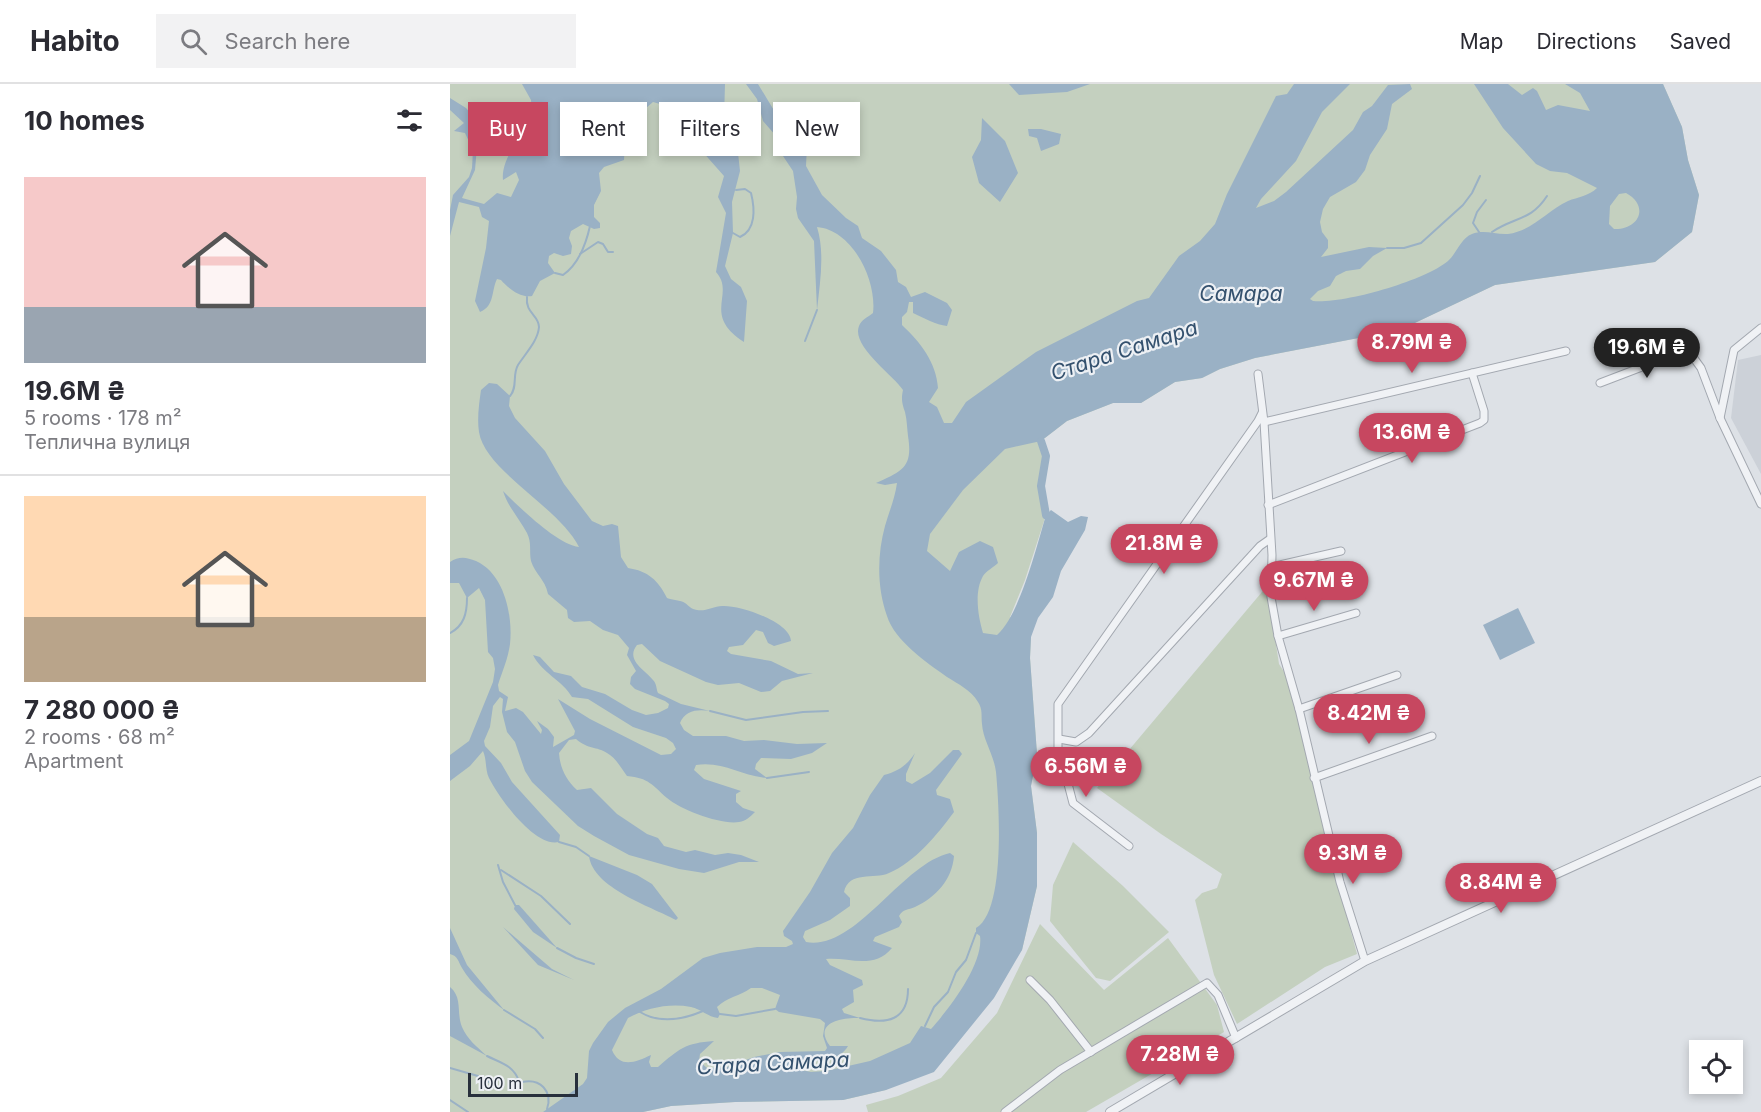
<!DOCTYPE html>
<meta charset="utf-8">
<style>
:root{--surface:#fff;--page:#f2f2f3;--text:#2b2b33;--muted:#7c7c81;--line:#e1e1e2;--accent:#c74760}
body{margin:0;font-family:Inter,sans-serif;background:var(--page);color:var(--text);height:100vh;display:flex;flex-direction:column;font-size:22px;white-space:nowrap}
*{box-sizing:border-box;margin:0}
p{font-size:20px;color:var(--muted)}
.icon{flex:none;width:33px;height:33px;fill:none;stroke:currentColor;stroke-width:2;stroke-linecap:round;stroke-linejoin:round}
.map{position:relative;flex:1;overflow:hidden}
.drawer{display:flex;flex-direction:column;background:var(--surface);width:450px}
.drawer>*{flex:none}
.banner{position:absolute;left:18px;top:18px;width:570px;height:54px;display:flex;gap:12px}
.controls{position:absolute;left:1239px;top:956px;display:grid;gap:12px}
.controls a{display:grid;place-items:center;width:54px;height:54px;border-radius:0px;background:var(--surface);box-shadow:0 3px 9px #0003;font-size:30px}
.scale{position:absolute;left:18px;bottom:15px;width:110px;box-sizing:border-box;padding-left:6px;border:3px solid #28303c;border-top:0;font-size:16px;line-height:21px;white-space:nowrap;color:#28303c;-webkit-text-stroke:4px #edf0f4;paint-order:stroke}
.price{position:absolute;translate:-50% -51px;padding:0 14px;border-radius:21px;background:var(--accent);color:#fff;font-size:20px;line-height:39px;filter:drop-shadow(0 2px 3px #0008)}
.price::after{content:'';position:absolute;left:50%;top:36px;width:18px;height:14px;margin-left:-9px;background:inherit;clip-path:polygon(0 0,100% 0,50% 100%)}
.price.selected{background:#222;color:#fff}
ul{padding:0;list-style:none}
li{display:grid;align-content:center;gap:12px;height:318px;padding:0 24px}
li+li{border-top:2px solid var(--line)}
li span{display:grid;place-items:center;height:186px;border-radius:0px;color:#555}
li>.icon{margin-inline-start:auto}
span .icon{width:108px;height:108px;fill:#fffc;stroke-width:1}
li b{font-size:26px}
h2{display:flex;justify-content:space-between;align-items:center;height:72px;padding:0 24px;font-size:26px}
.tag{padding:0 21px;border-radius:0px;background:var(--surface);box-shadow:0 3px 9px #0003;font-size:21px;line-height:54px}
.tag.selected{background:var(--accent);color:#fff}
header{display:flex;align-items:center;gap:36px;box-sizing:border-box;height:84px;padding:0 30px;background:var(--surface);border-bottom:2px solid var(--line)}
header strong{font-size:28px}
nav{display:flex;gap:33px;margin-inline-start:auto;font-size:21px}
.search{width:420px;height:54px;background:var(--page);display:flex;align-items:center;gap:15px;box-sizing:border-box;padding:0 21px;border-radius:0px;color:var(--muted);font-size:22px}
main{display:flex;flex:1;min-height:0}
.map>svg:first-child{display:block}
.built{fill:#ccd1d8}
.green{fill:#c4d0bf}
.water{fill:#9ab1c5;fill-rule:evenodd}
.lines{fill:none;stroke-linecap:round;stroke-linejoin:round}
.stream{stroke:#9ab1c5;stroke-width:2}
.canal{stroke:#9ab1c5;stroke-width:8}
.minor-casing{stroke:#a3a8b0;stroke-width:9}
.tertiary-casing{stroke:#a3a8b0;stroke-width:10}
.minor{stroke:#f0f2f5;stroke-width:7}
.tertiary{stroke:#f0f2f5;stroke-width:8}
.labels{text-anchor:middle;dominant-baseline:central;stroke-width:4.5;stroke-linejoin:round;paint-order:stroke}
.water-label{font-size:21px;font-style:italic;fill:#34516e;stroke:#edf0f4}
</style>
<header>
<strong>Habito</strong>
<div class="search"><svg class="icon" aria-label="search" viewBox="0 0 24 24"><circle cx="10" cy="10" r="6"/><path d="M15 15l6 6"/></svg>Search here</div>
<nav><a>Map</a><a>Directions</a><a>Saved</a></nav>
</header>
<main>
<section class="drawer">
<h2>10 homes<svg class="icon" aria-label="filters" viewBox="0 0 24 24"><path d="M4 7h16M4 17h16"/><circle cx="9" cy="7" r="2"/><circle cx="15" cy="17" r="2"/></svg></h2>
<ul>
<li><span style="background:linear-gradient(#f6c9c9 70%,#9aa5b1 0)"><svg class="icon" aria-label="home" viewBox="0 0 24 24"><path d="M3 11l9-7 9 7M6 9v11h12V9"/></svg></span><div><b>19.6M ₴</b><p>5 rooms · 178 m²</p><p>Теплична вулиця</p></div></li>
<li><span style="background:linear-gradient(#ffd9b3 65%,#b9a48a 0)"><svg class="icon" aria-label="home" viewBox="0 0 24 24"><path d="M3 11l9-7 9 7M6 9v11h12V9"/></svg></span><div><b>7 280 000 ₴</b><p>2 rooms · 68 m²</p><p>Apartment</p></div></li>
</ul>
</section>
<div class="map">
<svg width="1311" height="1028" viewBox="0 0 1311 1028">
<rect width="100%" height="100%" fill="#dde1e6"/>
<polygon class="built" points="1311,271 1311,390 1281,334 1288,276"/>
<g class="green">
<polygon points="0,0 1213,0 1232,43 1238,76 1249,111 1242,148 1205,178 1045,201 950,246 805,274 770,285 752,294 725,298 691,319 663,319 617,337 591,357 596,372 591,402 596,431 575,496 560,533 581,553 580,574 587,670 581,702 587,749 587,802 572,866 436,1006 393,1016 285,1018 221,1022 193,1028 0,1028"/>
<polygon points="817,502 829,580 838,594 852,645 875,752 907,870 875,883 787,940 764,891 745,816 752,809 767,804 772,790 711,750 647,704"/>
<polygon points="623,758 673,802 719,848 660,897 646,894 600,837 603,801"/>
<polygon points="590,840 654,906 718,854 767,921 774,948 636,1028 418,1028 416,1021 448,1012 491,994 547,929"/>
</g>
<g class="water">
<path d="M72 0H275L274 35 281 38 283 44 280 50 288 69 290 87 282 118 283 149 275 182 281 195 291 203 297 217 294 258C251 230 286 210 266 188L276 129 268 113 274 92 251 66 250 47 247 38 241 36C225 45 217 36 210 20L203 18 189 30 190 47 178 51 175 60 174 76 154 83 149 89 151 107 144 121V133L150 139V144L144 145 133 140 121 147 119 154 122 162 121 170 113 172 104 169 99 172 98 179 105 189 90 197 82 212C70 214 58 204 51 196L47 195C41 207 45 222 30 228L25 217 36 164 39 137 32 133 29 123 9 118 0 152V126L3 111 19 93 22 84 23 66 15 49 4 47 14 39 0 26V14L16 24 29 39 25 86 12 114 34 120 47 109 61 113 69 96 66 88 53 96C51 77 67 59 74 42L71 37 82 30 81 16Z"/>
<path d="M296 0H308L331 38 350 53 357 62 356 82 372 111 396 134 408 142 412 154 431 167 446 186 448 198 456 203 461 213 475 208 497 219 502 226 497 242C486 241 474 234 463 229V218H459L457 228 452 233V241C471 259 486 278 488 304L479 318 487 323 494 339H502L516 318 586 268 687 217 699 214 729 172 750 157 765 140 777 110 826 12 837 10 844 0H900L872 28 846 77 811 115 806 124 824 117 836 108 903 46 913 28 922 22 938 1 960 0 962 5 942 20 937 45 920 71 915 86 906 98 880 113 873 125 870 138 872 148 878 156V164L871 173 919 163 937 164 923 172 910 185 896 187 886 192 880 202 868 207 860 215 863 217C894 220 974 197 998 177 1007 169 1011 154 1022 150 1034 145 1046 151 1058 150 1082 147 1097 127 1118 117 1128 113 1139 112 1147 104L1117 89 1100 87 1086 80 1053 44 1024 0H1058L1072 11 1083 4 1087 7 1096 26 1108 21 1140 27 1130 9 1115 0H1213L1232 43 1238 76 1249 111 1242 148 1205 178 1045 201 950 246 805 274 770 285 752 294 725 298 691 319H663L617 337 591 357 555 365 513 406 480 450 477 467 500 487 509 468 530 457 543 463 548 479C544 483 536 487 533 492 524 508 528 532 533 549L547 551C570 531 587 461 596 431L601 426 618 438 631 432 638 433 635 446 611 487 603 513 588 534 581 553 580 574 587 670 581 702 587 749V802L572 866 544 914 484 988 436 1006 393 1016 285 1018 221 1022 193 1028H93L133 1000 137 994 139 967 143 959 158 938 175 924 211 905 253 874 270 869 307 863H336L343 860 342 857 334 852 333 847 360 808 382 769 403 744 420 711 434 691C449 687 457 681 465 669L456 690V697L462 700 480 689 503 666H509L512 670 486 706 487 711 500 715 504 728C487 751 465 778 439 789 424 796 399 786 394 808L400 814V822L380 836 355 847 353 853 356 858C406 867 451 780 500 769L504 772C502 796 486 813 465 823 458 826 453 825 449 832L452 838 449 843 425 853 423 857 442 864C424 886 399 873 376 875L380 881 412 896 413 901 403 906 404 918 392 925 394 929 410 934C393 933 362 938 380 962H398C387 981 360 976 342 977L339 980 341 984 361 988 376 987 420 977 460 959 471 942 481 945C499 925 534 880 530 852L526 849V844C556 827 549 720 546 688 544 671 533 656 532 640 531 631 533 626 528 618 521 606 508 600 497 593 476 578 445 557 437 532 427 504 427 471 435 442 439 428 445 414 447 399L435 401 426 399C453 387 463 383 458 352 457 344 457 336 455 328 452 320 451 315 453 306 443 291 401 262 409 242 411 236 418 233 423 229 427 197 403 146 367 143 375 169 370 198 367 226L364 157 348 134 346 125 347 113 343 87 331 69 326 52 313 37 307 15ZM1176 109C1200 122 1189 146 1164 145L1159 140 1160 122 1169 110ZM301 904H312L330 911 325 925 329 928 370 935 375 939 373 952 377 964 375 967 330 968 304 973 277 983 257 984 249 977 250 970 264 957C235 959 229 965 208 983H201L199 978 201 971C186 978 170 985 162 966L178 934C197 924 219 919 241 923 251 925 258 933 268 934L270 930 267 923C277 913 290 912 301 904Z"/>
<polygon points="559,0 640,0 617,8 569,11"/>
<polygon points="532,34 555,57 568,89 550,118 529,99 522,73 531,56"/>
<polygon points="578,45 591,45 611,50 609,60 591,67 587,54 579,52"/>
<path d="M39 299 47 300 60 312 59 322 65 334 95 367 114 400 142 437 153 442 162 440 168 442 171 473 178 484C198 487 208 496 217 514 222 516 231 516 235 519 239 522 241 525 247 526 256 528 265 521 274 522 292 522 340 538 341 557L324 562 318 559 313 548 306 546 293 561 279 563 277 567 281 570 321 577 348 590 363 589 332 597 320 607 311 608 289 599 268 601 256 598 210 577 192 560 187 561C175 576 195 586 203 596 207 600 206 605 208 609L231 620 260 627C248 625 235 626 230 639L234 646 243 652H276L294 657 314 656 347 660 377 659 362 669 341 675 311 674 306 680 305 685 317 694C290 692 274 677 246 681L244 686 254 695 291 707 286 710V718L293 724 305 728C300 733 296 737 289 738 271 741 231 726 217 714 202 701 199 694 177 692 171 684 166 674 157 669 146 662 139 666 126 655L119 656 109 669C110 684 116 696 127 706L141 704 167 730 197 750 208 754 214 762 236 768 245 766 265 771 278 769 291 771 309 778H289L254 789 229 785 179 771 144 752 128 742 82 698 75 687 65 658 57 648 52 628 53 615 50 613 43 622 40 643 34 657 35 662 51 679 62 698 110 751 109 758C85 764 49 714 39 694 35 686 37 676 33 667L20 682 0 697V671L19 657 43 598 45 585 43 574 38 568 35 516 29 504 17 514 9 499H0V478C9 472 16 473 26 477 55 490 63 533 60 560 58 575 52 588 48 601L49 607 58 613 55 627 66 624 73 628 91 650 92 646 87 637 98 645 104 653 103 663 124 651 125 647 108 615 140 635 211 671 221 670 226 665 223 659 216 654 183 643 138 615 122 613C112 596 92 589 83 571L90 573 104 588 121 592 132 603 155 610 182 626 196 631 208 629 218 624 219 620 215 617 185 605 180 600 181 593 186 587 177 571 179 564 168 551 153 546 140 537 124 538 118 534 117 526 98 510C95 495 85 490 81 477 79 467 82 459 77 449 69 434 58 423 53 407 69 423 108 461 129 463 109 423 35 387 29 348 27 335 29 320 31 306Z"/>
<polygon points="1068,524 1085,559 1050,576 1033,541"/>
<path d="M139 772 187 791 202 800 228 834 226 836C200 822 143 804 139 772Z"/>
<polygon points="65,821 69,821 107,864 83,848 64,825"/>
<polygon points="53,843 102,885 124,896 88,881"/>
<path d="M0 844 17 881 54 926C38 914 22 901 12 884 8 877 8 872 0 870Z"/>
<path d="M0 903C13 914 6 928 12 943 17 955 27 963 37 972L0 952Z"/>
</g>
<g class="lines">
<g class="stream">
<polyline points="1029,148 1023,139 1027,128 1036,116"/>
<path d="M1042 148C1064 133 1081 137 1097 112"/>
<path d="M283 149 290 153C306 146 305 125 301 109L295 105 286 106"/>
<polyline points="937,164 954,164 971,159 1013,121 1022,109 1030,92"/>
<polyline points="130,170 148,158 153,160 158,168 163,168"/>
<path d="M105 189 113 191C129 180 136 160 140 142"/>
<polyline points="355,257 367,226"/>
<path d="M60 312C68 303 62 291 68 281 75 270 88 257 89 243 89 231 75 229 77 213"/>
<path d="M0 549C14 542 17 529 17 514"/>
<polyline points="260,627 296,636 353,628 378,627"/>
<polyline points="317,694 359,688"/>
<polyline points="109,758 126,763 139,772"/>
<polyline points="48,781 53,798 65,821"/>
<polyline points="51,786 91,812 120,840"/>
<polyline points="107,864 126,874 144,880"/>
<polyline points="54,926 85,945 93,954"/>
<path d="M190 928C210 940 232 936 253 927"/>
<polyline points="270,930 286,932 325,925"/>
<path d="M410 934C437 941 458 936 458 905"/>
<polyline points="475,942 484,923 498,908 506,888 516,876 526,849"/>
<path d="M37 972C51 979 63 981 69 997"/>
<polyline points="0,984 28,992 43,1000"/>
<path d="M72 998C90 994 103 1007 97 1025"/>
<polyline points="0,1016 18,1028"/>
</g>
<polyline class="canal" points="591,357 596,372 591,402 596,431"/>
<defs>
<g id="minor">
<polyline points="808,290 814,338 822,471 821,513 828,552 849,625 890,798 915,877"/>
<polyline points="1150,299 1218,273 1233,270 1243,273 1251,284 1270,334 1311,420"/>
<polyline points="1270,334 1284,266 1311,244"/>
<polyline points="814,338 1116,267"/>
<polyline points="818,421 1030,339 1034,336 1034,327 1022,289"/>
<polyline points="821,483 891,467"/>
<polyline points="828,552 906,529"/>
<polyline points="849,625 947,591"/>
<polyline points="609,655 626,658 639,649 810,462 820,455"/>
<polyline points="864,694 982,652"/>
<polyline points="679,762 623,719 617,696 608,682 608,620 808,337 812,329"/>
<polyline points="580,896 600,916 641,968"/>
<polyline points="555,1028 610,986 757,899 768,911 786,954"/>
</g>
<polyline id="tertiary" points="660,1028 915,877 1311,697"/>
</defs>
<use href="#minor" class="minor-casing"/>
<use href="#tertiary" class="tertiary-casing"/>
<use href="#minor" class="minor"/>
<use href="#tertiary" class="tertiary"/>
</g>
<g class="labels">
<g class="water-label">
<text x="791" y="209">Самара</text>
<text transform="translate(674 266) rotate(-18)">Стара Самара</text>
<text transform="translate(323 979) rotate(-3)">Стара Самара</text>
</g>
</g>
</svg>
<div class="controls">
<a><svg class="icon" aria-label="locate" viewBox="0 0 24 24"><circle cx="12" cy="12" r="6"/><path d="M12 2v4M12 18v4M2 12h4M18 12h4"/></svg></a>
</div>
<div class="scale">100 m</div>
<b class="price" style="left:962px;top:290px">8.79M ₴</b>
<b class="price selected" style="left:1197px;top:295px">19.6M ₴</b>
<b class="price" style="left:962px;top:380px">13.6M ₴</b>
<b class="price" style="left:714px;top:491px">21.8M ₴</b>
<b class="price" style="left:864px;top:528px">9.67M ₴</b>
<b class="price" style="left:919px;top:661px">8.42M ₴</b>
<b class="price" style="left:636px;top:714px">6.56M ₴</b>
<b class="price" style="left:903px;top:801px">9.3M ₴</b>
<b class="price" style="left:1051px;top:830px">8.84M ₴</b>
<b class="price" style="left:730px;top:1002px">7.28M ₴</b>
<div class="banner">
<a class="tag selected">Buy</a>
<a class="tag">Rent</a>
<a class="tag">Filters</a>
<a class="tag">New</a>
</div>
</div>
</main>
